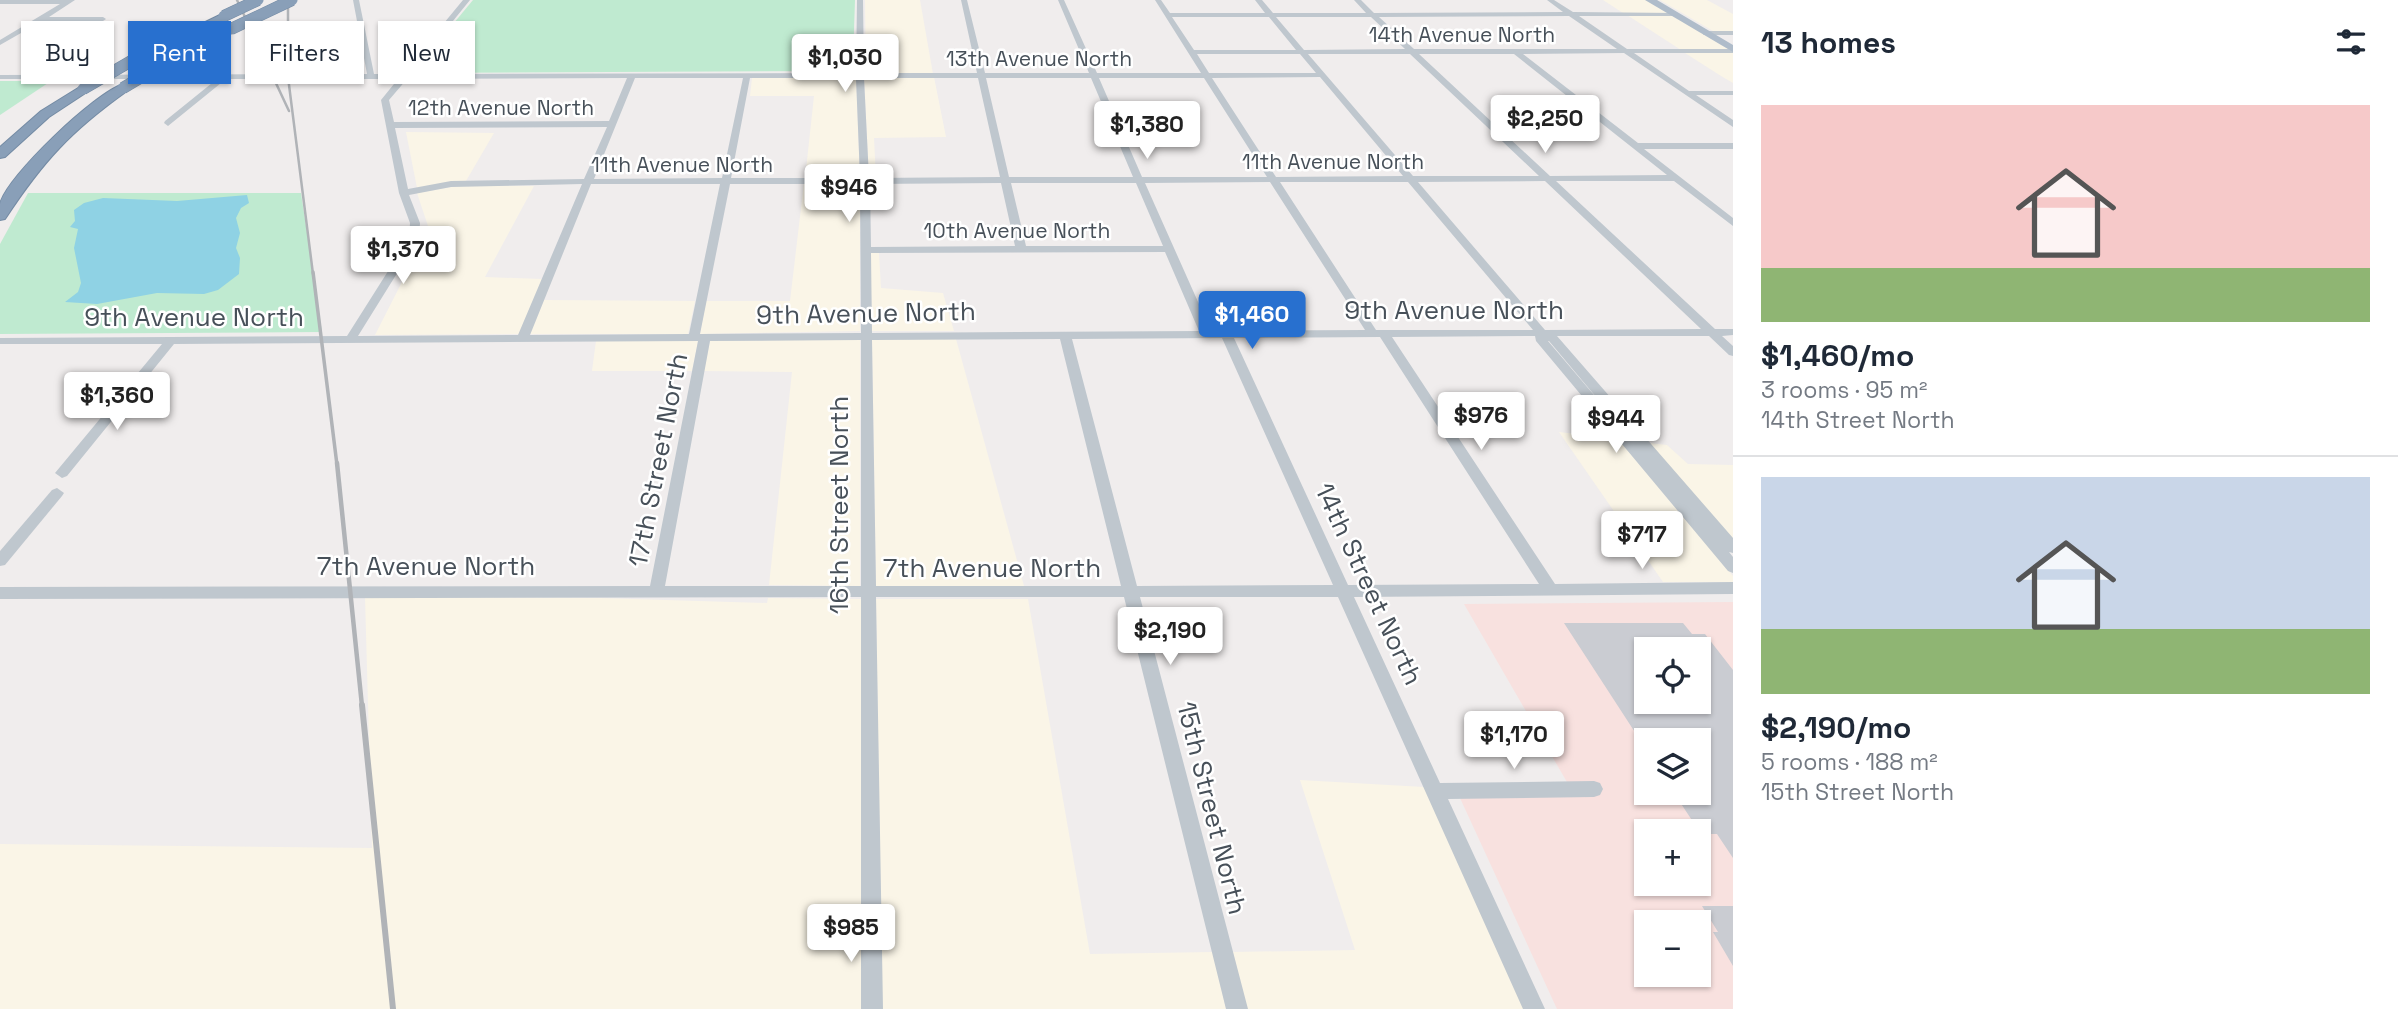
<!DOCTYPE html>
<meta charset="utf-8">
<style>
:root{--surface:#fff;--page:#f6f6f7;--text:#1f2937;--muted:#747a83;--line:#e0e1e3;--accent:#2870cf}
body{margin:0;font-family:"Space Grotesk",sans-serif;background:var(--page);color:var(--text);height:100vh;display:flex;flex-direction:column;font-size:26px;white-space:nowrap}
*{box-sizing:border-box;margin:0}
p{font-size:23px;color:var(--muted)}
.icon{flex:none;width:38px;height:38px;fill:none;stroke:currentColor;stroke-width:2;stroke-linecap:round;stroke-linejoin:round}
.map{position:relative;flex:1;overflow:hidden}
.sheet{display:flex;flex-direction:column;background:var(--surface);width:665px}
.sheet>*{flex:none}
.top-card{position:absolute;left:21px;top:21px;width:665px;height:63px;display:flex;gap:14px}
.tools{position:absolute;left:1634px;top:637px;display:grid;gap:14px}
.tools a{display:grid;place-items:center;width:77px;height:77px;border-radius:0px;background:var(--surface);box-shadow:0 2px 5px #0004;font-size:35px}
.price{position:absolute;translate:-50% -60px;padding:0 16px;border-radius:7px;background:#fff;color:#222;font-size:23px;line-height:46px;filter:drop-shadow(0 2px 4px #0008)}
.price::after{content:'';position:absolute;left:50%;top:42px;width:21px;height:16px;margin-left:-10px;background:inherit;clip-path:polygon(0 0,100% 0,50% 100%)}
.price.selected{background:var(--accent);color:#fff}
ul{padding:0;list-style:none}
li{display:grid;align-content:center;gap:14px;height:371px;padding:0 28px}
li+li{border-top:2px solid var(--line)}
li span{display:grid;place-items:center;height:217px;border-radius:0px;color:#555}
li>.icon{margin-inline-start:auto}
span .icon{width:126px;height:126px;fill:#fffc;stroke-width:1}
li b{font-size:30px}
h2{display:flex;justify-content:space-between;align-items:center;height:84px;padding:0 28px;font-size:30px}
.pill{padding:0 24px;border-radius:0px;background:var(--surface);box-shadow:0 2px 5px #0004;font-size:24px;line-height:63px}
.pill.selected{background:var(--accent);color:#fff}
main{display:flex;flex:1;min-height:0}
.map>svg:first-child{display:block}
.commercial{fill:#faf5e7}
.medical{fill:#f8e1df;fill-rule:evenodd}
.green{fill:#bfead0}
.water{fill:#8fd2e4}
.building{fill:#caccd2;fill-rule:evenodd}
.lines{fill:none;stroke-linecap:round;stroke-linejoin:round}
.highway-casing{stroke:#748ba4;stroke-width:2}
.minor{fill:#bfc7ce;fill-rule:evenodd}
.major{fill:#afbcca;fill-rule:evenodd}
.highway{fill:#899fb8;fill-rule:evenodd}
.rail-far3{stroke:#b0b3b7;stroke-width:2.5}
.rail-far2{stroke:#b0b3b7;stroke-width:3.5}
.rail-far1{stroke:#b0b3b7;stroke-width:4.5}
.rail{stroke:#b0b3b7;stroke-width:6}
.highway-bridge-casing{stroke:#748ba4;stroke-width:12;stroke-linecap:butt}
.highway-bridge{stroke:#899fb8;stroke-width:11}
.labels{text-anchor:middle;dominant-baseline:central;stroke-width:5;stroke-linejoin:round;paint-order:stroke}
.far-street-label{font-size:21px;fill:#475059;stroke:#fff}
.street-label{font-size:26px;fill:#475059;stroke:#fff}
</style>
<main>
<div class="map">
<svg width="1733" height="1009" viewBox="0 0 1733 1009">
<rect width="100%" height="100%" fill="#f0eded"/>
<g class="commercial">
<polygon points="865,0 920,0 933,74 866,74"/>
<polygon points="1603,0 1646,0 1668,13 1623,13"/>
<polygon points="1660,0 1707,0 1733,14 1733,31 1713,31"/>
<polygon points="1627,15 1672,15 1730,50 1681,50"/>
<polygon points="1685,53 1733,53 1733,83 1721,76"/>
<polygon points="856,77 860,178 805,179 814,96 750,96 752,78"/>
<polygon points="864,77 934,77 946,137 874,138 876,178 869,178"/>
<polygon points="406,132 494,133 466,181 417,188"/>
<polygon points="804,183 860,183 860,331 700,334 706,301 790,301"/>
<polygon points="463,185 534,186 485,277 542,279 519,334 375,335 429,229 417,193"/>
<polygon points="870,253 879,253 881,288 943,293 954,331 872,331"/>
<polygon points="544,300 695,301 688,334 530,334"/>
<polygon points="860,339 860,586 769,585 792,372 704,371 710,341"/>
<polygon points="872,339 956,339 1024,586 876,586"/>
<polygon points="596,341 698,341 692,371 592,371"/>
<polygon points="1559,432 1618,439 1733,576 1733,582 1663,582"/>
<polygon points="1649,443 1667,445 1688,464 1733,465 1733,540"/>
<polygon points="365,597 600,598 767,603 768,598 861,599 861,1009 0,1009 0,844 372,848"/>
<polygon points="876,599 1028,599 1090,954 1213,952 1226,1009 882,1009"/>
<polygon points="1300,780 1424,787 1524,1009 1247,1009 1233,952 1355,950"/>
</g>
<path class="medical" d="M1733 602V1009H1557L1460 798 1575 796 1464 604ZM1647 649H1699V702H1647ZM1647 740H1699V793H1647ZM1647 831H1699V884H1647ZM1647 922H1699V975H1647Z"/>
<g class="green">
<polygon points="473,0 855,0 853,60 847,66 830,71 416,73 414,71"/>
<polygon points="0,81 51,81 0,115"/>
<polygon points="28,193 301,193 322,332 0,334 0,244"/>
</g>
<polygon class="water" points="247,195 249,203 241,208 236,218 240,233 236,248 240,258 239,274 218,290 204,294 157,293 97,304 65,302 78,292 81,283 74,248 78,229 70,227 75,221 74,210 84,203 103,198 177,201"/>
<g class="building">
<path d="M1564 623H1683L1692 634H1705L1733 670V858L1717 834H1701L1674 793H1699V740H1640ZM1647 649H1699V702H1647Z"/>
<polygon points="1702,906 1733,906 1733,966 1713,932 1718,932"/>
</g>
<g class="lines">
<defs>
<g id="highway">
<polygon points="224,13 229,16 228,18 137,62 127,60"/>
<polygon points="227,27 236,29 174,62 164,60"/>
<path d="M123 84 129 88 127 91C71 131 43 161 5 219L0 220C0 216 0 209 0 204 7 176 95 93 123 84Z"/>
<polygon points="83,85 89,89 87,92 49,117 5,157 0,158 0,147 41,111"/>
</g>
</defs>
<use href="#highway" class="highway-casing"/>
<g class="minor">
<polygon points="0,0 75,0 49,17 103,17 106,19 103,21 42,21 0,45 0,40 60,4 0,4"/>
<path d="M353 0H359L374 74H402L463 0H470L410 74 856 73 857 0H863L864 73H977L961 0H967L985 73H1089L1058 0H1064L1097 73H1201L1155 0H1161L1170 13H1265L1255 0H1262L1273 13H1366L1354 0H1361L1374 13 1563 12 1547 0H1554L1573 12 1676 13 1674 16H1579L1627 49H1733V53H1634L1689 91H1733V95H1696L1733 120V127L1624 53 1523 54 1638 143H1733V149H1644L1733 218V226L1674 181H1556L1715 329H1733V335L1722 336 1733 346V356L1729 355 1709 336H1557L1733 538V553L1729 552 1733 557V573L1728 571 1536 341 1535 336 1392 337 1555 584 1733 582V594L1354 597 1440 783 1594 781 1600 783 1603 789 1600 795 1594 797 1448 799 1545 1009H1523L1338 597H1140L1248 1009H1226L1124 597H876L883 1009H861V597L0 599V587L650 586 698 341 174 344 67 476 62 478 55 473 162 344H0V338L347 336 409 238 410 223 399 193 381 100 398 79H226L168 126 164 123 165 121 217 79H0V75L367 74ZM1569 16 1617 49H1414L1379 17ZM1172 17H1269L1296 50H1194ZM1276 17H1371L1405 49 1304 50ZM1197 54H1300L1316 73H1209ZM1308 54H1410L1539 176H1413ZM1419 54H1514L1667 175 1550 176ZM1320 77 1403 176 1276 177 1212 78ZM627 78 609 121 394 122 389 100 407 79ZM635 78H743L722 178 594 179ZM750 78H856L860 178H731ZM864 78H978L1000 177 869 178ZM986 78H1091L1133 177H1009ZM1099 78H1204L1267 177H1142ZM607 127 584 179 451 181 408 189 395 128ZM1545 181 1701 329 1545 330 1418 182ZM1270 182 1365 330 1211 331 1145 183ZM1280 182H1408L1533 330H1376ZM1001 183 1015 246 871 247 870 184ZM1011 183H1136L1163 246H1026ZM582 184 518 335 358 336 419 238 420 223 409 195 451 187ZM591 184H720L689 334 530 335ZM730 184H860L861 333 700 334ZM1165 252 1199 331 872 333 871 253ZM1380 337 1539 584 1348 585 1234 338ZM1222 338 1333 585 1137 586 1072 339ZM1060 339 1121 586H876L872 340ZM861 340V586H665L710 341ZM1548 341H1549L1628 435Z"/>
<polygon points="1706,31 1733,31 1733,35 1703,35"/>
<polygon points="57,488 64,493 62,496 5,565 0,566 0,551 52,490"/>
</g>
<polygon class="major" points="1645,0 1657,0 1733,45 1733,52"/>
<use href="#highway" class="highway"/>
<g class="rail-far3">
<polyline points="237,0 289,111"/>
<polyline points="288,0 288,77 313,274"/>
</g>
<polyline class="rail-far2" points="313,272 337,465"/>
<polyline class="rail-far1" points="337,463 362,706"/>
<polyline class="rail" points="362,705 393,1009"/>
<defs>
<g id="highway-bridge">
<polyline points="224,16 258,0"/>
<polyline points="231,29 292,0"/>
<polyline points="123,88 170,60"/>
<polyline points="83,89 133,60"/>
</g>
</defs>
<use href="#highway-bridge" class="highway-bridge-casing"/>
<use href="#highway-bridge" class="highway-bridge"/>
</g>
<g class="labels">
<g class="far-street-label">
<text x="1462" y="34">14th Avenue North</text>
<text x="1039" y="58">13th Avenue North</text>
<text x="501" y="107">12th Avenue North</text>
<text x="1333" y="161">11th Avenue North</text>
<text x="682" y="164">11th Avenue North</text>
<text x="1017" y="230">10th Avenue North</text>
</g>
<g class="street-label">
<text x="1454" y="310">9th Avenue North</text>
<text transform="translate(866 313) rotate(-1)">9th Avenue North</text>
<text x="194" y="317">9th Avenue North</text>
<text transform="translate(658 460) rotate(-79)">17th Street North</text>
<text transform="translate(839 505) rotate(-90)">16th Street North</text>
<text x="426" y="566">7th Avenue North</text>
<text x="992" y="568">7th Avenue North</text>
<text transform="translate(1369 584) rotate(65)">14th Street North</text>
<text transform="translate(1212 808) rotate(76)">15th Street North</text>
</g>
</g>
</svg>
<div class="tools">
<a><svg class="icon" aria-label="locate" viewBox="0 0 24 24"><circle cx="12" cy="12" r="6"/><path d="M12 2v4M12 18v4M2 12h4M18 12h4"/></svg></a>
<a><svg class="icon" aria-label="layers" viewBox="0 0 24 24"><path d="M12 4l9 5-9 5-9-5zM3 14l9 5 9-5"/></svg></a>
<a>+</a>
<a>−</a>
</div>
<b class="price" style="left:845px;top:94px">$1,030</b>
<b class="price" style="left:1545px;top:155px">$2,250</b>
<b class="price" style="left:1147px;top:161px">$1,380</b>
<b class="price" style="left:849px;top:224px">$946</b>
<b class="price" style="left:403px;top:286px">$1,370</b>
<b class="price selected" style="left:1252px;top:351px">$1,460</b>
<b class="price" style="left:117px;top:432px">$1,360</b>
<b class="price" style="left:1481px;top:452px">$976</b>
<b class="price" style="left:1616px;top:455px">$944</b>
<b class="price" style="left:1642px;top:571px">$717</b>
<b class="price" style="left:1170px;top:667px">$2,190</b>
<b class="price" style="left:1514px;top:771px">$1,170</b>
<b class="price" style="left:851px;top:964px">$985</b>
<div class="top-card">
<a class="pill">Buy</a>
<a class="pill selected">Rent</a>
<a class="pill">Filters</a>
<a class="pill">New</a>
</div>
</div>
<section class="sheet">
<h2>13 homes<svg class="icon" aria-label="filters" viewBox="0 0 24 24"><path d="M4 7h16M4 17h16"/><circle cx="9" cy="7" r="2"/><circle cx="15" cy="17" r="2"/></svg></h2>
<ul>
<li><span style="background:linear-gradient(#f6c9c9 75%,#8fb573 0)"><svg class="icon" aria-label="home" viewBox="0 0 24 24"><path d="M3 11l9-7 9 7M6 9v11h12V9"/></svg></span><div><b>$1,460/mo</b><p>3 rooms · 95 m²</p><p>14th Street North</p></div></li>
<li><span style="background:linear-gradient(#c9d6e8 70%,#8fb573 0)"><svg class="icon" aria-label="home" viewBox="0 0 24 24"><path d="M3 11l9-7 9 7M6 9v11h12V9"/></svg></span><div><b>$2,190/mo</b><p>5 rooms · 188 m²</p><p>15th Street North</p></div></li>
</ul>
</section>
</main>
